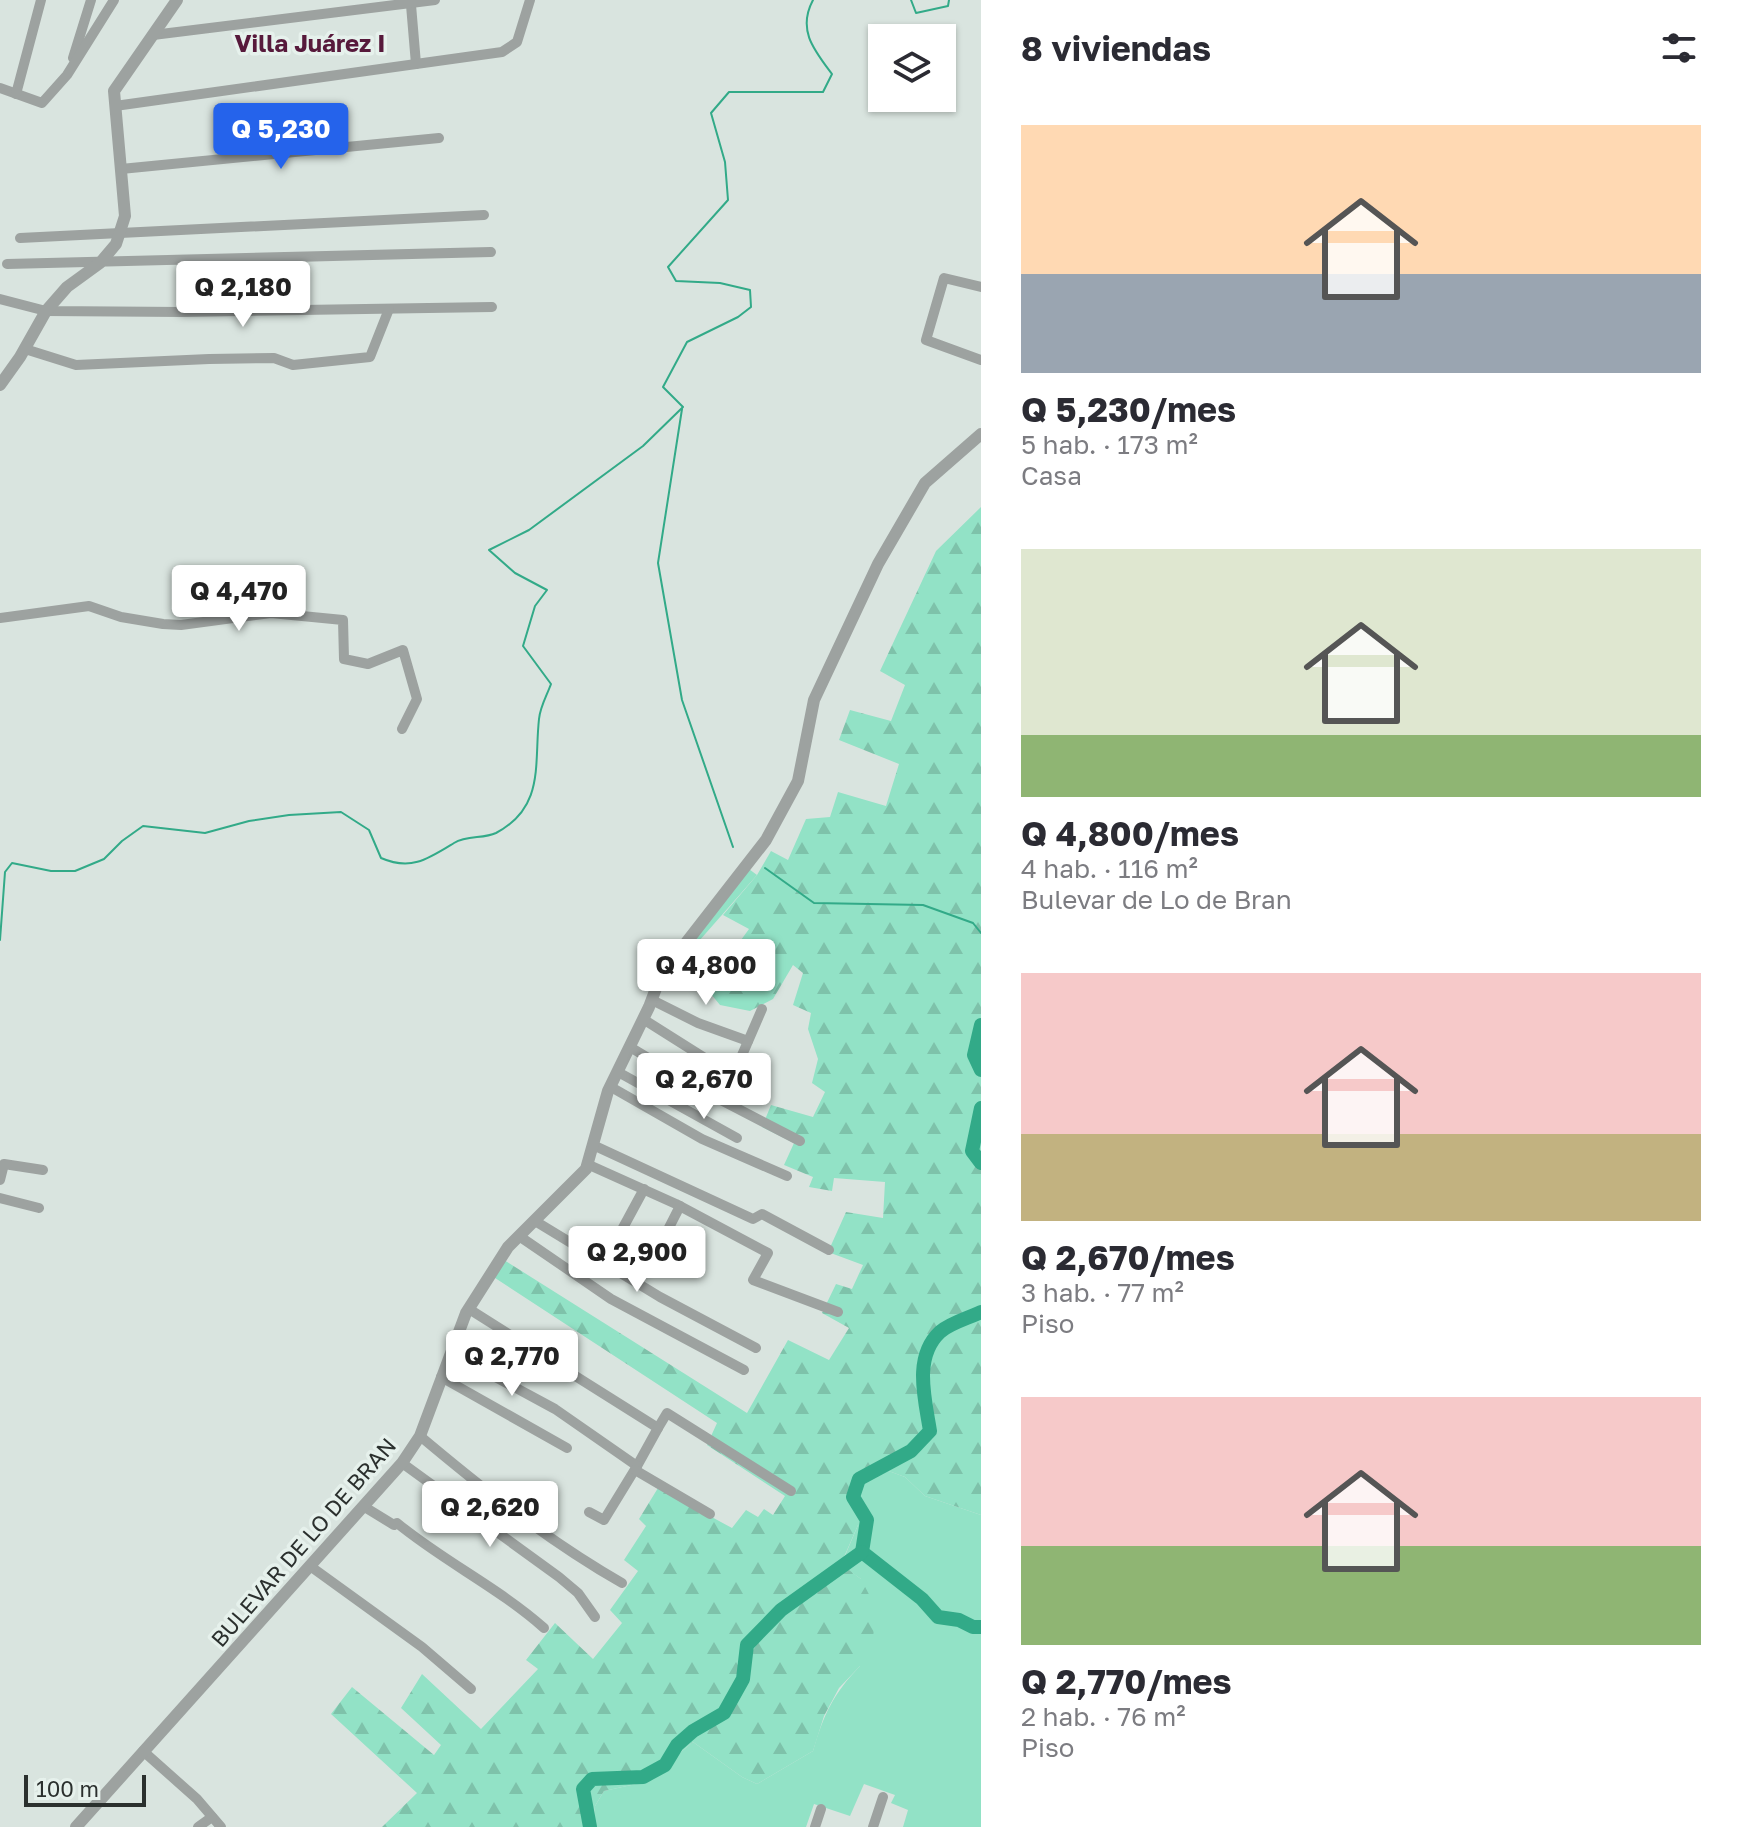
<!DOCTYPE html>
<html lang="es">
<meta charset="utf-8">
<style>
:root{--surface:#fff;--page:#f2f2f3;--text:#2b2b33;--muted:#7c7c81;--accent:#2563eb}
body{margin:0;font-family:"Golos Text",sans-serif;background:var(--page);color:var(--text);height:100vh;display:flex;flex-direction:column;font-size:30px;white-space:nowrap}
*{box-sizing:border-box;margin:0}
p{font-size:26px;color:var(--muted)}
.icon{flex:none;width:44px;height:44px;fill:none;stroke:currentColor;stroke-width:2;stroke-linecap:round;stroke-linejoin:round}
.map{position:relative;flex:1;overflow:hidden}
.side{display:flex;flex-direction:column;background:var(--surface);width:760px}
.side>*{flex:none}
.tools{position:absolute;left:868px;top:24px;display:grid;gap:16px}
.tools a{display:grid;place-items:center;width:88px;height:88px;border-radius:0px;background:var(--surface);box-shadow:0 2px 6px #0004;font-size:40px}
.scale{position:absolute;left:24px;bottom:20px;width:122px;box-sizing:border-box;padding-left:8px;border:4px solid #2b302e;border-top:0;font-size:22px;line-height:28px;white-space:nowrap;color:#2b302e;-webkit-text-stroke:6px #e6f1ec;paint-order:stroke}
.price{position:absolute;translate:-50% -68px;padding:0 18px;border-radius:8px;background:#fff;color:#222;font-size:26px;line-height:52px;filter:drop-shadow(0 2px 4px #0008)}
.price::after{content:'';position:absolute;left:50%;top:48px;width:24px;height:18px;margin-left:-12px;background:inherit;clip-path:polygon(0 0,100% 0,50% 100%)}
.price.current{background:var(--accent);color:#fff}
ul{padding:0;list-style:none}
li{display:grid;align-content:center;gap:16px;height:424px;padding:0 40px}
li span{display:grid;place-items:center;height:248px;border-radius:0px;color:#555}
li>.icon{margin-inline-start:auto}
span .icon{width:144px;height:144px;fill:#fffc;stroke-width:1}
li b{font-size:34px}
h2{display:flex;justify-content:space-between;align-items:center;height:96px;padding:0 40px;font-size:34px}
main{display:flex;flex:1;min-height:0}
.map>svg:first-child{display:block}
.green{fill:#92e2c6}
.forest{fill:url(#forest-firs)}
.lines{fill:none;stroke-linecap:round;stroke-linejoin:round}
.stream{stroke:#32aa88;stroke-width:2}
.river{stroke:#32aa88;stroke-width:14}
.minor{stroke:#9da2a0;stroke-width:10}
.tertiary{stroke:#9da2a0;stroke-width:12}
.labels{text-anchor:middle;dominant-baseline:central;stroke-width:7;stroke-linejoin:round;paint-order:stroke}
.street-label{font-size:22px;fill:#2b302e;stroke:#e6f1ec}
.neighbourhood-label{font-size:24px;font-weight:bold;fill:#57193b;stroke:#e6f1ec}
</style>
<main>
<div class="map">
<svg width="981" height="1827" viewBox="0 0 981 1827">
<defs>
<pattern id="forest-firs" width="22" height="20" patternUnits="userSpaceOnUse" patternTransform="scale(2)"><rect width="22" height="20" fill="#92e2c6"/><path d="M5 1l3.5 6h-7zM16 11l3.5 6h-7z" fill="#7ec2aa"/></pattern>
</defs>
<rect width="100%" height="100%" fill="#d9e4df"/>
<g class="green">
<polygon points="742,864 757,875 699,941 690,932"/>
<path d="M875 1466 905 1477 925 1496 981 1515V1827H903L908 1810 891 1803 895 1795 864 1784 850 1816 814 1804 806 1827H593L595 1806 604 1791 645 1782 693 1742 742 1777 757 1784 813 1751C824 1714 833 1694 860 1666L861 1579 841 1565 858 1525V1485Z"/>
</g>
<polygon class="forest" points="981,507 981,1515 925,1496 905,1477 875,1466 858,1485 858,1525 841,1564 861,1579 875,1606 873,1642 860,1666 839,1688 824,1716 813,1751 757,1784 742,1777 693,1742 645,1782 604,1791 595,1806 593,1827 382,1827 417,1793 331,1714 352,1687 434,1755 441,1745 401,1708 422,1674 481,1729 538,1669 526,1660 555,1623 593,1659 622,1623 610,1610 638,1571 624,1560 646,1526 639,1519 658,1488 732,1528 746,1510 758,1517 764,1509 773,1515 785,1496 707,1445 717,1423 492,1276 504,1260 747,1413 788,1340 829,1360 849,1328 822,1313 836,1284 852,1289 863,1265 828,1252 846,1212 883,1218 885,1182 834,1178 832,1191 809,1187 813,1177 784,1165 794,1143 762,1127 771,1105 813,1117 825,1092 812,1083 818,1059 808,1029 811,1013 793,1005 803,973 793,965 773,999 750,1011 720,1005 706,988 749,929 723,915 757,875 771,851 788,860 806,819 830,817 838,792 886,806 899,764 839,740 850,710 891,721 905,685 880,671 936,551"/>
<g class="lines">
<g class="stream">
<polyline points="911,0 916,13 948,6 949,0"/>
<polyline points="682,409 658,563 682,700 733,847"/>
<polyline points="765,868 814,903 923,905 973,923 981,933"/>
<path d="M0 940 5 872 12 863 51 871H75L104 859 122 841 143 826 205 833 249 821 289 815 341 812 369 830 381 858C411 871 428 859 454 843 467 835 483 839 496 833 545 807 534 764 539 719 540 707 547 695 551 684L523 646 535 606 547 590 515 573 489 550 529 530 643 446 683 407 663 387 687 342 738 317 751 307 750 290 720 283 676 281 668 267 728 200 725 162 711 113 729 92H823L832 74C814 50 797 30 813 0"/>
</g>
<g class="river">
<polyline points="981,1025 974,1055 981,1070"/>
<polyline points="981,1108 972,1151 981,1163"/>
<path d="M981 1312C969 1318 950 1323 940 1332 913 1357 925 1399 930 1431L911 1451 859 1479 853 1497 867 1520 862 1552 922 1599 938 1617 959 1620 973 1627H981"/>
<polyline points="590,1827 583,1789 592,1779 643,1777 665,1765 677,1745 693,1731 724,1713 743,1679 747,1645 781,1610 862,1552"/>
</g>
<g class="minor">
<polyline points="411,5 416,64"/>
<polyline points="153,35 435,0"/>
<polyline points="73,58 91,0"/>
<polyline points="0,88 42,103 67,75 114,0"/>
<polyline points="16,94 41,0"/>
<polyline points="115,106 502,52 517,42 530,0"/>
<polyline points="121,169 439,138"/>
<polyline points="20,238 484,215"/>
<polyline points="7,264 491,252"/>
<polyline points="981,287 944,278 926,340 981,360"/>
<polyline points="0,299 46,311 182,312 492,307"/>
<polyline points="25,349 76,365 209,359 274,358 293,365 370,357 389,309"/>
<polyline points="0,618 89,606 121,617 163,624 181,625 271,613 343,620 344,659 368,664 403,650 417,699 402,729"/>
<polyline points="652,1000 698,1023 748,1041"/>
<polyline points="643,1019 757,1091"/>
<polyline points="630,1047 696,1087 800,1141"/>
<polyline points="618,1072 737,1138"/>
<polyline points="733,1076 762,1009"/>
<polyline points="611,1087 702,1139 787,1176"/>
<polyline points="593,1145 753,1219 762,1214 829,1250"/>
<polyline points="587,1164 676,1204 768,1253 753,1280 838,1312"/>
<polyline points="0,1180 4,1164 43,1170"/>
<polyline points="0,1198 39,1208"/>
<polyline points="535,1221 660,1297 756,1348"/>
<polyline points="519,1236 611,1299 744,1370"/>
<polyline points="618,1237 644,1189"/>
<polyline points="652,1261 680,1206"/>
<polyline points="469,1309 658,1428 637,1466"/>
<polyline points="451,1353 555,1409 637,1466 604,1520 589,1512"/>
<polyline points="441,1377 567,1448"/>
<polyline points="658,1428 667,1413 791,1491"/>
<path d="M420 1436C483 1489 550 1542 622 1583"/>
<polyline points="402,1463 559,1577 578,1593 595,1617"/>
<polyline points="635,1470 710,1514"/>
<path d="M363 1506 394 1525 397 1523C443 1561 499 1588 544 1628"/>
<polyline points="310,1566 422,1647 471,1689"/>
<polyline points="143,1751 197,1799 221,1827"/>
<polyline points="198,1827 212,1817"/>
<polyline points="815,1827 821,1809"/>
<polyline points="873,1827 883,1797"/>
</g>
<g class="tertiary">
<polyline points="0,385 20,357 46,311 67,287 100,263 116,244 125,216 114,91 177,0"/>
<polyline points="76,1827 402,1463 420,1436 466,1313 508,1247 586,1169 608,1091 649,1007 661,975 766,840 798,781 814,700 878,564 925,483 981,434"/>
</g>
</g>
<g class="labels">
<g class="street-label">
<text transform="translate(303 1542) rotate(-49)">BULEVAR DE LO DE BRAN</text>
</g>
<g class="neighbourhood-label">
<text x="310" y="42">Villa Juárez I</text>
</g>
</g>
</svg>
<div class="tools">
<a><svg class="icon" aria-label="layers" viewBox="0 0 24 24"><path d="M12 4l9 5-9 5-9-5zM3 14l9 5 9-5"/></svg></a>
</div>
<div class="scale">100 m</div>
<b class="price current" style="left:281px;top:171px">Q 5,230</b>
<b class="price" style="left:243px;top:329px">Q 2,180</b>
<b class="price" style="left:239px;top:633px">Q 4,470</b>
<b class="price" style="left:706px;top:1007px">Q 4,800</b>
<b class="price" style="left:704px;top:1121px">Q 2,670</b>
<b class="price" style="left:637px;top:1294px">Q 2,900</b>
<b class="price" style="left:512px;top:1398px">Q 2,770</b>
<b class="price" style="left:490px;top:1549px">Q 2,620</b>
</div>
<section class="side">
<h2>8 viviendas<svg class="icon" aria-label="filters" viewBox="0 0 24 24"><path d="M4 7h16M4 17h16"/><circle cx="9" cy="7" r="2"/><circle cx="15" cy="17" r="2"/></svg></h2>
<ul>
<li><span style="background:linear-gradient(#ffd9b3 60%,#9aa5b1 0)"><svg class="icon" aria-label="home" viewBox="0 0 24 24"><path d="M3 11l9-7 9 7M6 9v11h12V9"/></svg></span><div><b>Q 5,230/mes</b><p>5 hab. · 173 m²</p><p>Casa</p></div></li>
<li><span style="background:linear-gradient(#dfe7d0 75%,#8fb573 0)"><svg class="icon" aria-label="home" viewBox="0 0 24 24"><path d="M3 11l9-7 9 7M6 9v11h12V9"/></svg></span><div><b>Q 4,800/mes</b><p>4 hab. · 116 m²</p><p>Bulevar de Lo de Bran</p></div></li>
<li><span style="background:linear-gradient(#f6c9c9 65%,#c2b280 0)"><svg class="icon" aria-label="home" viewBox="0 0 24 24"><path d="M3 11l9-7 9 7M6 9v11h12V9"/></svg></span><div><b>Q 2,670/mes</b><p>3 hab. · 77 m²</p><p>Piso</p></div></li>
<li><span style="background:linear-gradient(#f6c9c9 60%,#8fb573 0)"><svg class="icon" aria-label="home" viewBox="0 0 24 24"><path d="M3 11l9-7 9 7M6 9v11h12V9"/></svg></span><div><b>Q 2,770/mes</b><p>2 hab. · 76 m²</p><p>Piso</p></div></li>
</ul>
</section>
</main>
